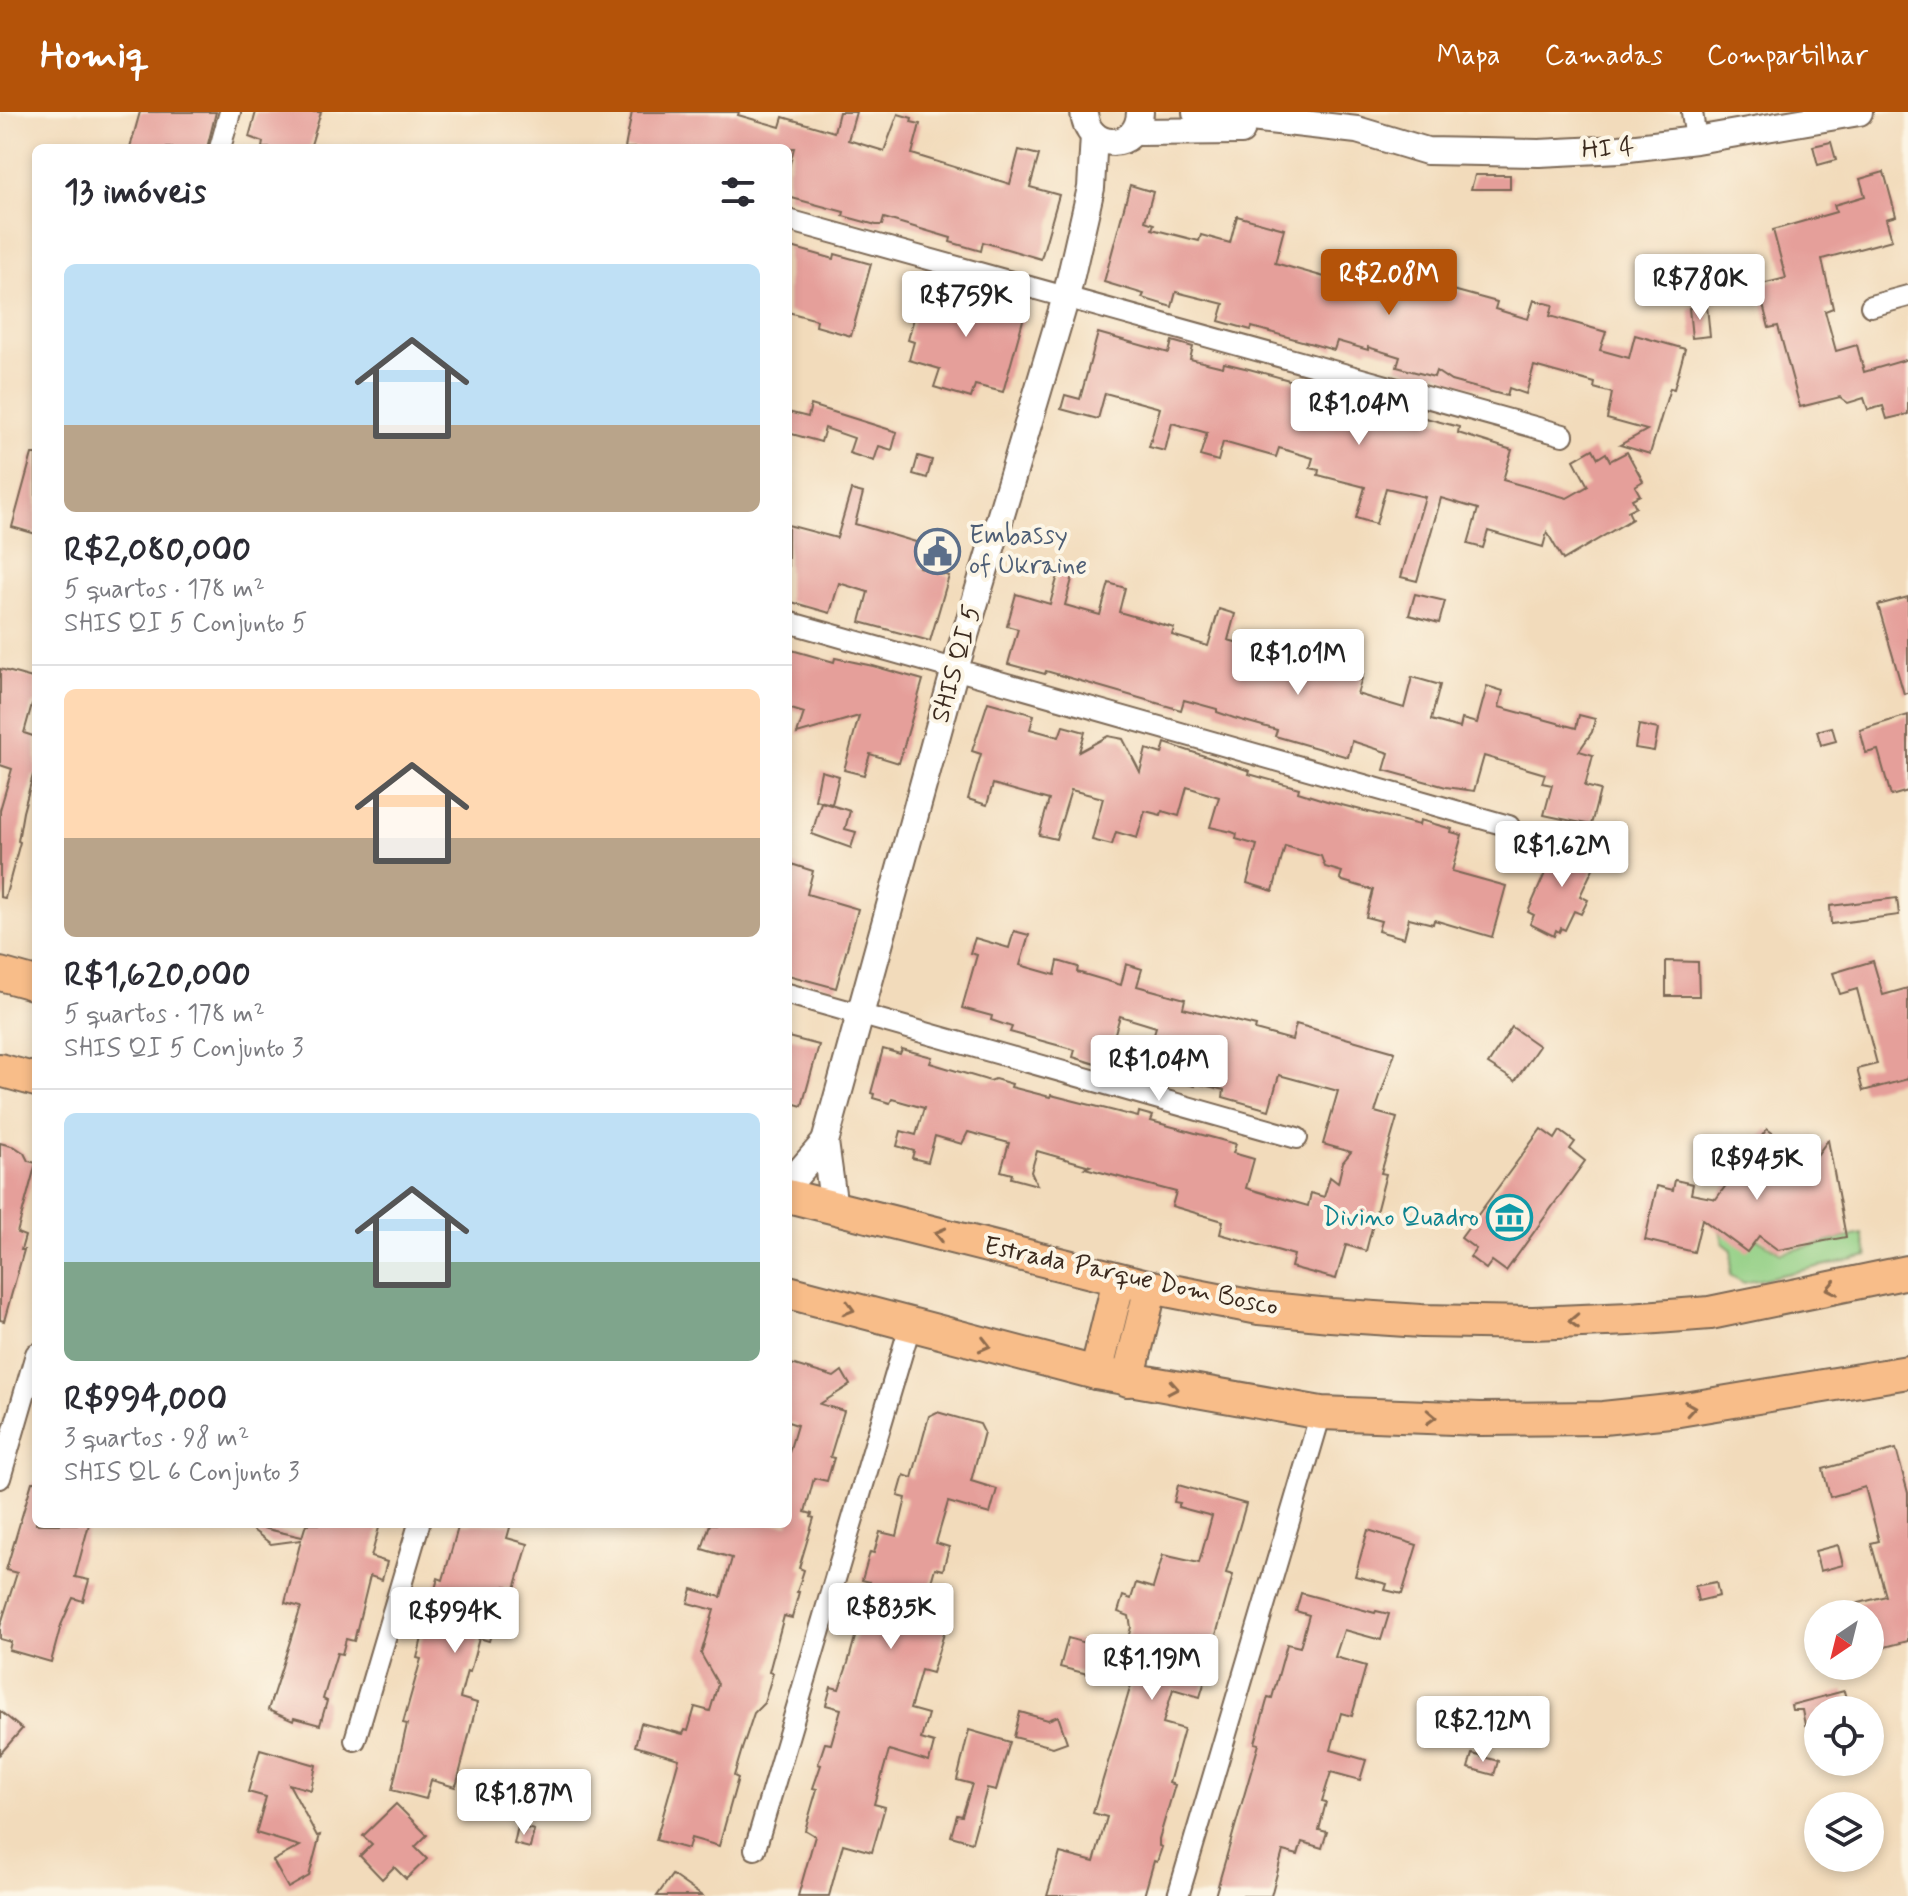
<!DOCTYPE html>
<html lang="pt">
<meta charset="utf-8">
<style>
:root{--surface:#fff;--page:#f7f7f7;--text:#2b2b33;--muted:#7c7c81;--line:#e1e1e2;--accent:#b45309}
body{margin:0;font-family:Mynerve,sans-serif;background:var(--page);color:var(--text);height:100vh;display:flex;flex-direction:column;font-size:30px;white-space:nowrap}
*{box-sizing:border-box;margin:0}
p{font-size:26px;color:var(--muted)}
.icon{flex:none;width:44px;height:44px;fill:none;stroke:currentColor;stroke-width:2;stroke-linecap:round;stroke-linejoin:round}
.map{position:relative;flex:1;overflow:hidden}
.details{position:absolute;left:32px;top:32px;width:760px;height:1384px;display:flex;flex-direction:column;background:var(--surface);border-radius:12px;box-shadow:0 4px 12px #0003}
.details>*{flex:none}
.needle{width:52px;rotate:215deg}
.tools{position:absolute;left:1804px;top:1488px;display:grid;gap:16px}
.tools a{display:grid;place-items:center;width:80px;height:80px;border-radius:50%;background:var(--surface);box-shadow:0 4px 12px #0003;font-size:40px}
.price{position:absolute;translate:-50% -68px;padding:0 18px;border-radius:8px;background:#fff;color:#222;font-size:26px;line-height:52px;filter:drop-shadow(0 2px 4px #0008)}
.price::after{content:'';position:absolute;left:50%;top:48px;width:24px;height:18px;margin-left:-12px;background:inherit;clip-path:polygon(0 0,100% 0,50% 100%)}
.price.on{background:var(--accent);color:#fff}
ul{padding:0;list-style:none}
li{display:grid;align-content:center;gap:16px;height:424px;padding:0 32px}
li+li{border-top:2px solid var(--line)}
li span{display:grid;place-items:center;height:248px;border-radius:12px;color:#555}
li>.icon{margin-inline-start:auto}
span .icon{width:144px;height:144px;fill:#fffc;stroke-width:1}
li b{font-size:34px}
h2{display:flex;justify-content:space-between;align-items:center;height:96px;padding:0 32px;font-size:34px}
header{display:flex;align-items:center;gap:48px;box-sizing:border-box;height:112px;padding:0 40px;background:var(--accent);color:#fff}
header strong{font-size:38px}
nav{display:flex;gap:44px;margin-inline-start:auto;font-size:28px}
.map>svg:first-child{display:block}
.green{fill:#92cf84;stroke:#667c51;stroke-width:2}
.building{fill:#e59f9a}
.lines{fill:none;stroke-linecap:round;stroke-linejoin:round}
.minor-casing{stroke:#7b6855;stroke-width:24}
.tertiary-casing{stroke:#7b6855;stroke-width:30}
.primary-casing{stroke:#7b6855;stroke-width:36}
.minor{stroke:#fff;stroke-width:20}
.tertiary{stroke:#fff;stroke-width:26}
.primary{stroke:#f8bd89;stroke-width:32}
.oneway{stroke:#906c4e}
.labels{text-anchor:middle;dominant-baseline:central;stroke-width:8;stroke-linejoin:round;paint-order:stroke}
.street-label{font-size:26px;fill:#3b2a1e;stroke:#fcf5e5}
.service-label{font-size:26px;fill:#4e5e75;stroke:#fcf5e5;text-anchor:start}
.culture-label{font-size:26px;fill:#0d838f;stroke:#fcf5e5;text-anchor:end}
</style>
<header>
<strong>Homiq</strong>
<nav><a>Mapa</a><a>Camadas</a><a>Compartilhar</a></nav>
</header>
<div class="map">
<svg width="1908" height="1784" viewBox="0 0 1908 1784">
<rect width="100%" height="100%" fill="#fcf5e5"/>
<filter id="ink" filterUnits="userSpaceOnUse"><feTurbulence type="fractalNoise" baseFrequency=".0125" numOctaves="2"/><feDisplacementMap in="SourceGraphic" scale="16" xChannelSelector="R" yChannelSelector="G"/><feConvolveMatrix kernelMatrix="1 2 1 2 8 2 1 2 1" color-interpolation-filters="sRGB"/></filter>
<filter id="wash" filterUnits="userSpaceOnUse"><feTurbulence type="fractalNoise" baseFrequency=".006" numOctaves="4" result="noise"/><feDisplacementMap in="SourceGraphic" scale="32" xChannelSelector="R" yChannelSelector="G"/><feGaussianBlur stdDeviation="1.8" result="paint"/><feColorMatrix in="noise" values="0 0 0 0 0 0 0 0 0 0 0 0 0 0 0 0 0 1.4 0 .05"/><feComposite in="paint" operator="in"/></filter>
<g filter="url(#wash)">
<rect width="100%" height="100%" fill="#f2dbbb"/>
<polygon class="green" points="1716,1101 1781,1141 1862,1122 1868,1144 1744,1171 1730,1163 1732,1138 1723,1131"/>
<g id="blocks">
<g class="building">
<polygon points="140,0 216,0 207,36 130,36"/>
<polygon points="256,0 321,0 310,36 262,36 263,30 249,25"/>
<polygon points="632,0 739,0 738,3 780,15 783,5 834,20 839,0 856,0 848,28 884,39 898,2 912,6 911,10 920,12 912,42 1010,72 1019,38 1039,43 1030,75 1059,83 1041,147 983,130 981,139 950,130 951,126 884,106 882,113 876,113 843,104 844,100 788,85 788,59 794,36 625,36"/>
<polygon points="1831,30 1836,48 1818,53 1813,34"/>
<polygon points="1884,60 1896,104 1886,107 1892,128 1822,147 1833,196 1825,199 1836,239 1857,233 1864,260 1908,247 1908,302 1887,307 1883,294 1868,298 1864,286 1848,291 1840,285 1800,295 1778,214 1769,216 1758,173 1786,166 1773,118 1836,100 1834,93 1865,84 1860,67"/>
<polygon points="1475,63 1510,63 1510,77 1471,77"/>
<polygon points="1130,73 1153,80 1145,109 1154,112 1152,117 1199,129 1201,123 1230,131 1237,104 1284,117 1275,151 1335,168 1338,156 1386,169 1407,183 1415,150 1447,159 1442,175 1497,190 1495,197 1528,207 1534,188 1553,193 1550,204 1606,220 1600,238 1629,246 1635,223 1685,237 1674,277 1670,276 1650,342 1620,333 1647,318 1607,307 1612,281 1594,276 1595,271 1534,254 1526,282 1509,276 1507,284 1451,269 1436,259 1434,265 1397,255 1400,245 1368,235 1368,238 1337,229 1334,238 1252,215 1251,218 1219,209 1224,192 1176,180 1172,195 1142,186 1144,182 1104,170"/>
<polygon points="788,134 834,147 835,142 871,152 851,224 816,214 817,208 788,200"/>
<polygon points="941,170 1008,188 1005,195 1025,201 1003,280 975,273 971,286 934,275 940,257 909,248 914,230 908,228 920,184 936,189"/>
<polygon points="1707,194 1710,224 1692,226 1689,196"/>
<polygon points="1098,221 1169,241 1172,229 1193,235 1190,247 1223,255 1224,251 1249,257 1300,271 1298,277 1358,292 1359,288 1459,315 1458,321 1512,338 1503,368 1567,386 1588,374 1574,348 1593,337 1598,346 1606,341 1610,349 1627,340 1643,369 1635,374 1640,383 1632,387 1636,395 1628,399 1632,407 1563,448 1547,420 1543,435 1488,419 1483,436 1468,432 1478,397 1441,386 1417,469 1401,465 1425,385 1386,376 1376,412 1356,406 1365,375 1318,363 1319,358 1310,356 1313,346 1279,336 1276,345 1223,330 1218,349 1200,344 1207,321 1172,311 1165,339 1149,335 1160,296 1105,281 1098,307 1061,297 1065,283 1080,287"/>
<polygon points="811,293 897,320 892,338 879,334 874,349 849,341 854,326 825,316 821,330 788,321 788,300 808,305"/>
<polygon points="32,342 36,342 36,422 12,415"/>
<polygon points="918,344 932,348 927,366 913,362"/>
<polygon points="851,378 863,381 855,412 926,433 919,455 949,464 930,529 860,510 868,480 839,471 830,501 788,489 788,413 837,426"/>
<polygon points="1060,456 1074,460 1065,493 1100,503 1109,471 1125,476 1119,500 1174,516 1172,523 1208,534 1219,497 1235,502 1228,528 1272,540 1273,536 1321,549 1325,532 1341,537 1335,556 1363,563 1357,582 1404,596 1412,565 1440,573 1431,608 1460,616 1462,607 1477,611 1487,574 1503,579 1499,595 1576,616 1579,603 1595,607 1592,620 1579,639 1593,643 1585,674 1600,678 1591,713 1544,703 1552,673 1542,671 1545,662 1484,644 1474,679 1446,675 1384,658 1389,641 1352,629 1348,645 1275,624 1277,618 1234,606 1217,600 1217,597 1184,588 1181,598 1046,559 1045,562 1008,552 1018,517 1007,514 1016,482 1050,492"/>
<polygon points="1415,482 1445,489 1439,511 1409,503"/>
<polygon points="1908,485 1908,581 1904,582 1878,493"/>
<polygon points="788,537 834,550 835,546 873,554 923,568 899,651 870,642 864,663 844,658 859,604 797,622 804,601 788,596"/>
<polygon points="0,557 36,567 36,592 32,592 24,621 36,625 36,663 33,663 23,700 18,729 20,730 5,786 0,785 0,698 12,657 0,653"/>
<polygon points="988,590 1034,603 1030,617 1059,625 1063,614 1085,620 1079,640 1108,624 1123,627 1140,660 1146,637 1162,642 1165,631 1250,659 1249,662 1299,676 1298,680 1330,690 1419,713 1420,708 1452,717 1451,720 1462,723 1452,759 1506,774 1492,825 1434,808 1433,812 1409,806 1404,826 1378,819 1381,809 1366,805 1373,778 1343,769 1340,766 1342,760 1325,755 1321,744 1285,734 1273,779 1247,771 1257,733 1236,727 1237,722 1232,720 1210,715 1219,685 1187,675 1179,704 1162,699 1161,703 1145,699 1137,726 1116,720 1112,733 1092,728 1103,686 1071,678 1056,727 1039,723 1049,688 993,672 987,693 968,687 981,642 972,639"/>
<polygon points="1908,603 1908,679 1891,684 1878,638 1866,641 1860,618"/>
<polygon points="1639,613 1658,617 1654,639 1635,636"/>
<polygon points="1832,615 1836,629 1821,633 1817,619"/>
<polygon points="821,659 839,664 832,692 815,688"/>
<polygon points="821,690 850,699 845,717 856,720 851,736 812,722"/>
<polygon points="1559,729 1594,745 1593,748 1596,750 1580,784 1588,788 1581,802 1574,799 1565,818 1561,816 1559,820 1556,818 1554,824 1530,812 1534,803 1528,800"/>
<polygon points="788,751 813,759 807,782 858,797 836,876 788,863"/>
<polygon points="1897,786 1899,803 1831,812 1830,794"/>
<polygon points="1014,819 1029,823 1020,853 1055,863 1058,849 1078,855 1077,860 1121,873 1126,852 1142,857 1137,874 1185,887 1183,896 1256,914 1255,918 1292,928 1296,912 1395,940 1375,1000 1397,1006 1381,1061 1386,1062 1366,1139 1346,1133 1336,1167 1291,1155 1294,1143 1220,1122 1223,1109 1172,1094 1176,1080 1085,1056 1090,1054 1037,1039 1031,1060 1037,1073 1011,1066 1012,1062 1001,1059 1009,1031 968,1020 962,1032 935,1024 928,1050 912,1046 914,1039 897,1034 901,1019 916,1023 924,996 892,987 890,991 873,986 874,982 871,981 883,937 900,942 902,937 932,945 930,951 990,969 995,967 1012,972 1011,975 1050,985 1051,983 1138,1005 1139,1000 1153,1004 1151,1009 1236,1032 1233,1041 1254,1047 1246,1076 1308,1094 1311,1081 1324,1085 1330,1065 1338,1071 1343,1050 1351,1040 1323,1032 1338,979 1279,963 1269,998 1223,985 1224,978 1196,971 1195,974 1180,970 1184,959 1177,957 1182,941 1151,931 1156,915 1120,904 1105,955 1073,945 1075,938 1010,920 1012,915 991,908 992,904 962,896 977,843 970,841 975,826 1009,836"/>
<polygon points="1666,849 1698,850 1699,884 1666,884"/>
<polygon points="1873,849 1883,883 1908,876 1908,967 1863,979 1857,957 1877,952 1857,877 1840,882 1833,861"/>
<polygon points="1512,915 1539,934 1515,969 1488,952"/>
<polygon points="788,925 819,933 802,994 788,990"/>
<polygon points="1541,1017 1555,1027 1560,1019 1575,1030 1570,1037 1585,1049 1506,1159 1492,1149 1486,1157 1470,1145 1476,1137 1461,1126"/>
<polygon points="1767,1017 1812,1050 1828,1028 1846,1125 1778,1138 1759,1124 1747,1140 1702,1107 1694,1140 1645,1128 1657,1074 1673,1078 1675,1068 1693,1072 1691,1082 1716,1087"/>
<polygon points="0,1031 15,1035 24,1041 28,1049 36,1051 17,1121 25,1124 21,1138 24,1138 4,1209 0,1208"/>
<polygon points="788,1251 834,1265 842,1259 850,1273 820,1292 844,1299 830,1345 834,1346 827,1369 814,1366 805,1400 812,1402 811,1405 814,1406 799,1456 804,1458 797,1480 799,1480 792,1506 784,1504 769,1560 773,1561 764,1591 754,1601 742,1637 734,1664 738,1666 719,1734 691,1726 688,1737 656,1728 679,1647 635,1634 641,1611 683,1622 685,1618 688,1619 695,1595 710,1599 718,1572 701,1542 714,1498 688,1491 692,1477 721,1485 732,1446 702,1437 710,1412 788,1412 788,1344 797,1313 788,1310"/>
<polygon points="937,1300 980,1312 984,1320 971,1369 997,1377 990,1402 948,1390 936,1431 949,1435 943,1458 935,1456 926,1488 952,1495 932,1561 921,1558 910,1597 928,1602 921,1627 934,1631 929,1650 889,1638 874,1692 885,1695 872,1740 843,1732 829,1784 798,1784 815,1724 805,1718 817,1677 813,1676 821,1653 818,1652 825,1631 831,1632 841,1597 826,1593 831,1575 839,1577 848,1551 870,1470 862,1468 870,1440 874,1441 880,1420 897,1424 906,1386 898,1384 904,1363 912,1366 929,1304"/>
<polygon points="1896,1337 1908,1381 1908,1529 1870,1539 1870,1502 1837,1502 1836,1497 1886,1484 1871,1431 1879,1429 1865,1375 1830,1385 1823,1357"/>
<polygon points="32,1370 36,1370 36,1412 89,1412 75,1465 89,1468 83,1489 73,1486 61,1513 51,1550 9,1538 11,1530 0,1527 0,1515 17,1461 6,1458"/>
<polygon points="1178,1373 1246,1392 1226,1461 1233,1463 1204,1565 1206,1565 1200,1585 1173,1577 1163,1611 1184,1617 1169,1671 1175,1673 1159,1727 1159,1734 1162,1735 1157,1750 1154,1749 1144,1784 1047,1784 1060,1741 1094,1750 1107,1705 1093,1701 1131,1573 1060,1555 1068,1526 1124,1542 1131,1515 1129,1504 1118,1500 1123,1484 1131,1487 1136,1471 1153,1476 1163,1443 1199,1451 1212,1404 1178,1395 1180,1391 1174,1390"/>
<polygon points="245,1412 302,1425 306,1412 380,1412 371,1445 387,1450 382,1468 370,1464 354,1529 346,1527 342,1542 337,1541 323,1587 327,1589 320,1613 294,1606 293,1609 268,1598 301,1495 285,1491 301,1428 271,1432"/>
<polygon points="459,1412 511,1412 507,1426 528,1432 515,1477 505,1474 489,1529 479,1526 470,1560 467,1559 460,1586 477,1591 457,1671 455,1675 431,1668 426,1687 392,1678 407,1612 403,1611 421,1547 417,1546 423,1522 431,1524 440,1491 432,1489 438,1466 443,1468"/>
<polygon points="1368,1418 1417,1433 1402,1482 1385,1478 1387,1472 1355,1464"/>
<polygon points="1838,1433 1843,1453 1820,1459 1815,1439"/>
<polygon points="1716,1470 1719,1484 1698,1489 1695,1474"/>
<polygon points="1301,1481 1375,1501 1376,1499 1389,1502 1381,1528 1344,1518 1335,1545 1366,1554 1352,1604 1341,1601 1331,1638 1366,1648 1360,1668 1331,1660 1322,1689 1326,1690 1319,1718 1327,1720 1322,1736 1302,1730 1298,1743 1283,1739 1271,1784 1215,1784 1259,1632 1255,1631 1268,1585 1272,1586 1287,1532 1300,1535 1309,1503 1296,1499"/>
<polygon points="1844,1579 1849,1598 1818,1598 1818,1610 1805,1613 1802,1598 1792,1598 1791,1593"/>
<polygon points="0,1599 22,1617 0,1642"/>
<polygon points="1020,1600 1048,1608 1058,1604 1067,1630 1053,1635 1014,1625"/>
<polygon points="969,1618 1010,1630 996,1678 987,1676 972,1730 951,1724 957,1703 962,1704 972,1672 957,1668"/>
<polygon points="260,1637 316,1653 311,1678 289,1672 317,1724 320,1723 309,1764 288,1776 273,1749 300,1734 256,1721 266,1685 248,1680"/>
<polygon points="1472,1642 1498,1649 1494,1663 1468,1656"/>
<polygon points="396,1692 427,1723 415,1735 427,1747 406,1767 394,1755 382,1767 360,1744 372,1732 363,1724"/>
<polygon points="518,1714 534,1718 530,1736 514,1732"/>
<polygon points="672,1763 702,1784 657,1784"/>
</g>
</g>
</g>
<g filter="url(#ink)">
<use href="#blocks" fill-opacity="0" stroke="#7b6855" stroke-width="2"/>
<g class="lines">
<defs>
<g id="minor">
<polyline points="1692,0 1696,28"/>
<polyline points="220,36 230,0"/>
<polyline points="788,108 1563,323"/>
<polyline points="1871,194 1908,184"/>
<polyline points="788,510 1509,714"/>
<polyline points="788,882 1297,1026"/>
<polyline points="0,1366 36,1242"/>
<polyline points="355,1628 419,1412"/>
<polyline points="755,1737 910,1214"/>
<polyline points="1178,1784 1321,1301"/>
</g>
<g id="tertiary">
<path d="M1084 0C1086 40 1139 40 1140 0"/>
<polyline points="1196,0 1357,18 1427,39 1539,41 1620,37 1696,28 1859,0"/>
<polyline points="1134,20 1241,19"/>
<polyline points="788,1073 825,1030"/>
<polyline points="834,1096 825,1030 955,557 1066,185 1091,76 1094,23"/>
</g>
<g id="primary">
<polyline points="0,862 36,872"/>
<polyline points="0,958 36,968"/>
<polyline points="788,1084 1151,1175 1259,1196 1330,1203 1421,1209 1533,1211 1630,1207 1710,1201 1908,1160"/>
<polyline points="788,1180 1096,1261 1321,1301 1480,1307 1603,1306 1679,1298 1908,1260"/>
<polyline points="1096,1261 1119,1168"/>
<polyline points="1128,1268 1151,1175"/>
</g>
</defs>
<use href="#minor" class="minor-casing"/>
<use href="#tertiary" class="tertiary-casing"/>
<use href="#primary" class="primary-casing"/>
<use href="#minor" class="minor"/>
<use href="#tertiary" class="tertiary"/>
<use href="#primary" class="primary"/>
</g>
<defs><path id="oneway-chevron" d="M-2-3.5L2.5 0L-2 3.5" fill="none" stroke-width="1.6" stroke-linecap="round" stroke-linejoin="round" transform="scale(2)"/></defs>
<g class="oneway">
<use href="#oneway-chevron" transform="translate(940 1122) rotate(-166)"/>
<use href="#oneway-chevron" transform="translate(1832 1176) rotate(168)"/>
<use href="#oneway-chevron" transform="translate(849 1197) rotate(16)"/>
<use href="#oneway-chevron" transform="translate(1574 1209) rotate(178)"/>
<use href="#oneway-chevron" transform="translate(985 1233) rotate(14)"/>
<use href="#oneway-chevron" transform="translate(1173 1276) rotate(10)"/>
<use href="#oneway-chevron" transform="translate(1690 1296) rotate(-9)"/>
<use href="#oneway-chevron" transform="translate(1431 1305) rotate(2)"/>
</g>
</g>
<defs>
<symbol id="civic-ring" viewBox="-11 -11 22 22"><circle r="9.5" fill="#fcf5e5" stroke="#5c6f8a" stroke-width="1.5"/><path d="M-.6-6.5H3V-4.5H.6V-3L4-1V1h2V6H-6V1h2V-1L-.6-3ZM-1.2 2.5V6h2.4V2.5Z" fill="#5c6f8a"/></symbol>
<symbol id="museum-ring" viewBox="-11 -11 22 22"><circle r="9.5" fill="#fcf5e5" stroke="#0f9aa8" stroke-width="1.5"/><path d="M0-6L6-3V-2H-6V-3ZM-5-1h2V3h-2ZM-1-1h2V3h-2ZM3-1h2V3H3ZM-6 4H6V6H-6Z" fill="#0f9aa8"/></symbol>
</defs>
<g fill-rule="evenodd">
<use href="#civic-ring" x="912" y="414" width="51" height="51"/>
<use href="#museum-ring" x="1484" y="1080" width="51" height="51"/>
</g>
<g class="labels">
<g class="street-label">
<text transform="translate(1608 37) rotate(-4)">HI 4</text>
<text transform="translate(957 552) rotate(-74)">SHIS QI 5</text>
<text transform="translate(1131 1165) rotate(12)">Estrada Parque Dom Bosco</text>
</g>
<g class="service-label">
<text x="969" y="424">Embassy<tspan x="969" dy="30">of Ukraine</tspan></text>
</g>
<g class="culture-label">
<text x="1479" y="1106">Divino Quadro</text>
</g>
</g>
</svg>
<div class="tools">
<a><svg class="needle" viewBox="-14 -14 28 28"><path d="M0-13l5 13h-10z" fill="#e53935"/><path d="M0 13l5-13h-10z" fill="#7c7c81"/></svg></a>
<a><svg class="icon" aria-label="locate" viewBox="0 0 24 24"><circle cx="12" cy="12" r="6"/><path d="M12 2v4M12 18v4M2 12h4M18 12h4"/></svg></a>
<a><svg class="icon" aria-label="layers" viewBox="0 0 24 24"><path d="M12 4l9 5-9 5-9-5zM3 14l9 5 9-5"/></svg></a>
</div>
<b class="price on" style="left:1389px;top:205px">R$2.08M</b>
<b class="price" style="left:1700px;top:210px">R$780K</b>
<b class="price" style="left:966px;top:227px">R$759K</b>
<b class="price" style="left:1359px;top:335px">R$1.04M</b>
<b class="price" style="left:1298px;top:585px">R$1.01M</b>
<b class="price" style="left:1562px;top:777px">R$1.62M</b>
<b class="price" style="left:1159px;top:991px">R$1.04M</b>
<b class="price" style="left:1757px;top:1090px">R$945K</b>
<b class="price" style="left:891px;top:1539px">R$835K</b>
<b class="price" style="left:455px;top:1543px">R$994K</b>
<b class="price" style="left:1152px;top:1590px">R$1.19M</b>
<b class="price" style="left:1483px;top:1652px">R$2.12M</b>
<b class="price" style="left:524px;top:1725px">R$1.87M</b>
<section class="details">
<h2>13 imóveis<svg class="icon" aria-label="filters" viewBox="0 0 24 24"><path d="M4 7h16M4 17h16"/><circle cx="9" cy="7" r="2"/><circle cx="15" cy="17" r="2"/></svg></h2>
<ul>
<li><span style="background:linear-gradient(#bfe0f5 65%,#b9a48a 0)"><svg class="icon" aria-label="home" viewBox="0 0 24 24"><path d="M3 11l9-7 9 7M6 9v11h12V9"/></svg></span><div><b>R$2,080,000</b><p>5 quartos · 178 m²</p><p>SHIS QI 5 Conjunto 5</p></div></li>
<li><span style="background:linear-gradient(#ffd9b3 60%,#b9a48a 0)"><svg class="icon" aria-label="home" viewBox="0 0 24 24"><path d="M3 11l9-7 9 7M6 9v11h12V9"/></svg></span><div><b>R$1,620,000</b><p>5 quartos · 178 m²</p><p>SHIS QI 5 Conjunto 3</p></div></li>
<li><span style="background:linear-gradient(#bfe0f5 60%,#7fa58c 0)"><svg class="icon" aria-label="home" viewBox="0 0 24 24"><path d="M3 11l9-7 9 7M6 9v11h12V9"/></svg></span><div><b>R$994,000</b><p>3 quartos · 98 m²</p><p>SHIS QL 6 Conjunto 3</p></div></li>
</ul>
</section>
</div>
